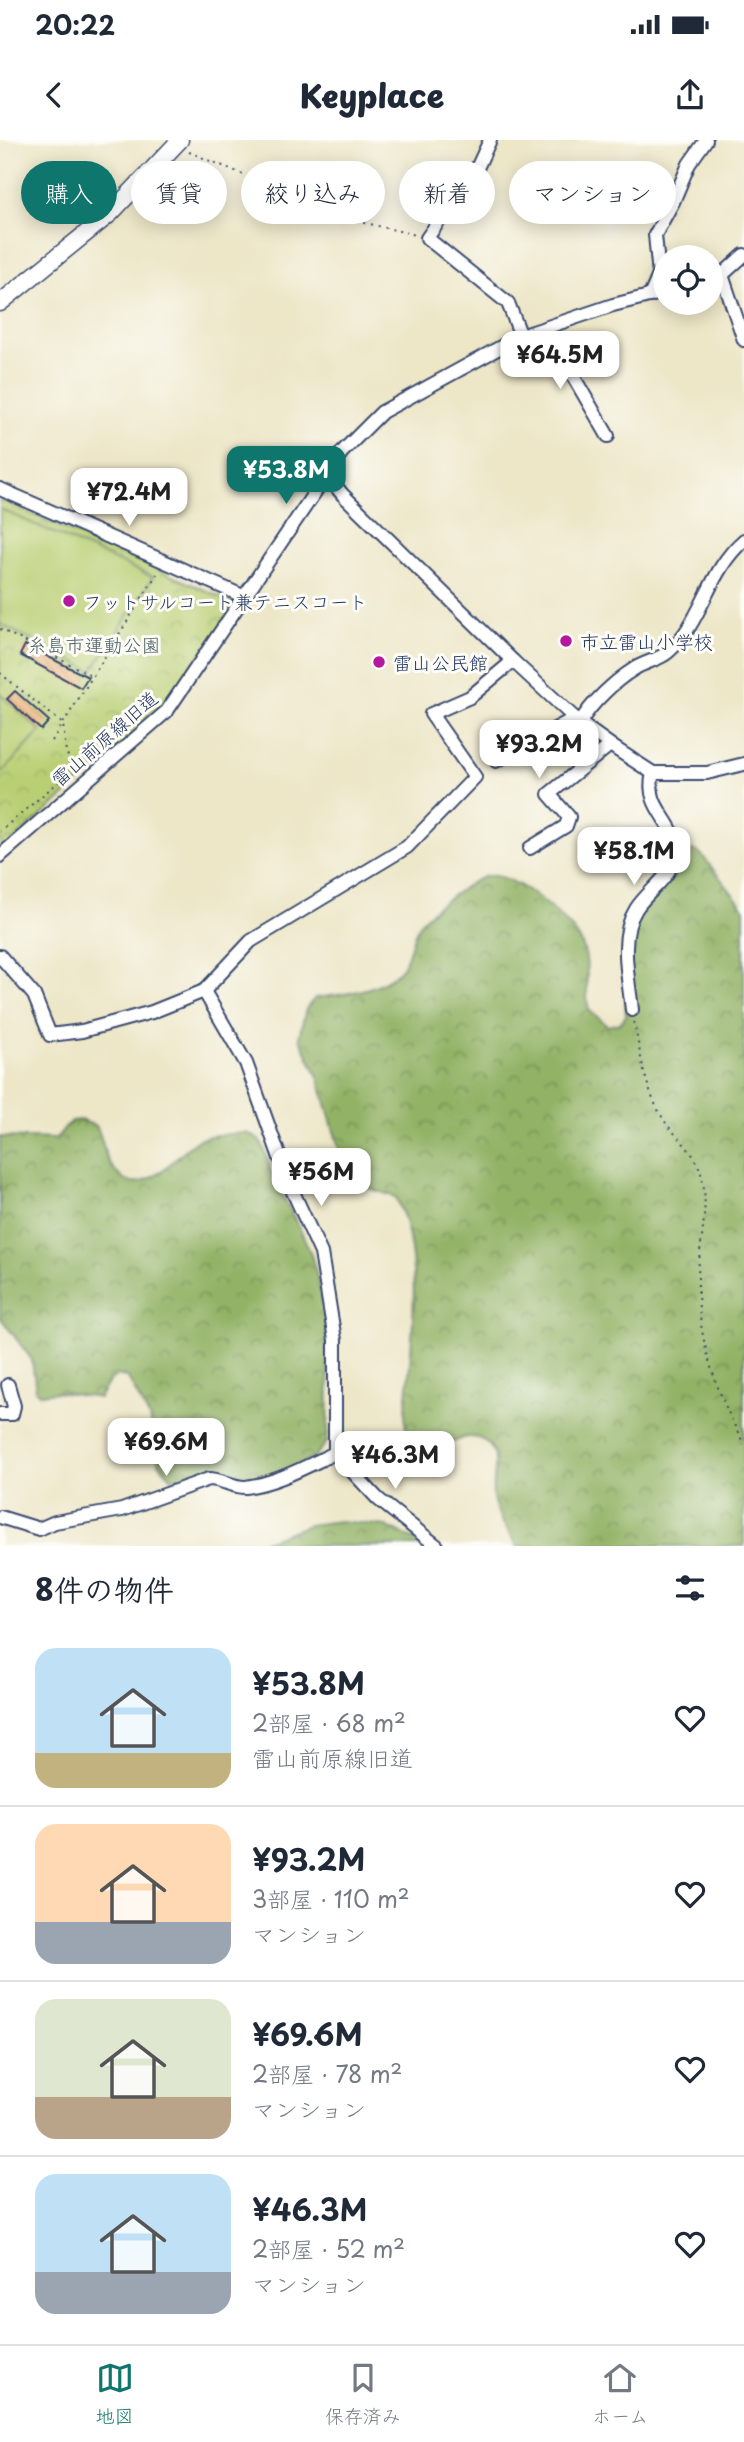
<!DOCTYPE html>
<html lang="ja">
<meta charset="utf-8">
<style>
:root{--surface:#fff;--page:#f6f6f7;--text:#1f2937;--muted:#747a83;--line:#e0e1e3;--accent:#0f766e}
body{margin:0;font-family:"Playpen Sans","Klee One",sans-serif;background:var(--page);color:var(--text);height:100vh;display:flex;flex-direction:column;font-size:26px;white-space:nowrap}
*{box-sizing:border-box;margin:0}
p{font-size:23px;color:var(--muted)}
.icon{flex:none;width:38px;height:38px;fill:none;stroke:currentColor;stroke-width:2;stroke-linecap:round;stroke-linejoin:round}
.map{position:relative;height:1406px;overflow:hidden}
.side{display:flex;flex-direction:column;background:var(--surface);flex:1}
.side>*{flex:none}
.guide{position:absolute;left:21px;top:21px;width:704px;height:63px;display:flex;gap:14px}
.buttons{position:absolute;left:653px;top:105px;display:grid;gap:14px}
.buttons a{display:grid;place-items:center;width:70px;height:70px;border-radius:50%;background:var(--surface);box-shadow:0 4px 18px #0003;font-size:35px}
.price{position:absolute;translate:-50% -60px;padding:0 16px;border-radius:14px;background:#fff;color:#222;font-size:23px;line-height:46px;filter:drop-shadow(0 2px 4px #0008)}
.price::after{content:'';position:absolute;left:50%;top:42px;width:21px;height:16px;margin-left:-10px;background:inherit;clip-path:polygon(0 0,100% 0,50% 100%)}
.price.selected{background:var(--accent);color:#fff}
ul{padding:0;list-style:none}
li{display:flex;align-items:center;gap:21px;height:175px;padding:0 35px}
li+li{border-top:2px solid var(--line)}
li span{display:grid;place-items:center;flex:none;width:196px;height:140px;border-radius:21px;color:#555}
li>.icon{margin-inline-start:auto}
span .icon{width:84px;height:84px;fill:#fffc;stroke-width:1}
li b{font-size:30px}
h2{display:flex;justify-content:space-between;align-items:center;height:84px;padding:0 35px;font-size:30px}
.pill{padding:0 24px;border-radius:32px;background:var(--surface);box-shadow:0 4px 18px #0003;font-size:24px;line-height:63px}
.pill.selected{background:var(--accent);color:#fff}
.status{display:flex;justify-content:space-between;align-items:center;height:49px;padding:0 35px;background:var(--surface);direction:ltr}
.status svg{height:19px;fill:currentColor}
header{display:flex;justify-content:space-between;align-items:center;height:91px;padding:0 35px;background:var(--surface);font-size:32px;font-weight:800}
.tabs{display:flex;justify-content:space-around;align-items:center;height:98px;border-top:2px solid var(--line);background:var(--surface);font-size:19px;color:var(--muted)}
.tabs a{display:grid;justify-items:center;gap:4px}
.tabs .selected{color:var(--accent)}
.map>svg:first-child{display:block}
.forest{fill:url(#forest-crowns);stroke:#567062;stroke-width:2}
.park{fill:url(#park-crowns);stroke:#6a7f68;stroke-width:2}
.pitch{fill:#b9cf73;stroke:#6a7f68;stroke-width:2}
.building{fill:url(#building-back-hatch)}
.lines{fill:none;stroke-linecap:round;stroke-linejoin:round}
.minor-casing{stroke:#3a4a6e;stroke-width:16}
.major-casing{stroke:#3a4a6e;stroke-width:19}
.path{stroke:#3a4a6e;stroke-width:2;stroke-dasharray:2 5;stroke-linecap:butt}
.minor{stroke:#fff;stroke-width:12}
.major{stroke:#fff;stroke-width:16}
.poi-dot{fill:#b5179e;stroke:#fdfcf7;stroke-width:2.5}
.labels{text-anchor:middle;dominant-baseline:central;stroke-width:6;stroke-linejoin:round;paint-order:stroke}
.poi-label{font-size:19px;fill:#1b2f5e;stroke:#fdfcf7;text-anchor:start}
.park-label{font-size:19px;fill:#4a5f64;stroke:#fdfcf7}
.street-label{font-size:19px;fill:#1b2f5e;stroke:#fdfcf7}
</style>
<div class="status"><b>20:22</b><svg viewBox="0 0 49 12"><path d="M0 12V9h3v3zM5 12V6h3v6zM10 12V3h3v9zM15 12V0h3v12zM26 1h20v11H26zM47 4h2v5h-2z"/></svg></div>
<header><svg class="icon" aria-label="back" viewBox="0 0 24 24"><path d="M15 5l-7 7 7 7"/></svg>Keyplace<svg class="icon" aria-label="share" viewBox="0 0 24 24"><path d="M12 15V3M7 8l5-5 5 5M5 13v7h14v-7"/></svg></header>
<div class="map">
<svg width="744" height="1406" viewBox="0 0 744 1406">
<defs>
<pattern id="forest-crowns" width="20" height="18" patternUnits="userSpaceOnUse" patternTransform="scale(1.75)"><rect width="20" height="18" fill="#92b265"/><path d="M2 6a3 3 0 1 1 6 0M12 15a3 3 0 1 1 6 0" fill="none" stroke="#769156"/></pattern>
<pattern id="park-crowns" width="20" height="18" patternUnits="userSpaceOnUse" patternTransform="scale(1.75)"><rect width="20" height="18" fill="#b9cf73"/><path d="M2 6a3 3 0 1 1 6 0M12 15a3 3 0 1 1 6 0" fill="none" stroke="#9eb266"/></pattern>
<pattern id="building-back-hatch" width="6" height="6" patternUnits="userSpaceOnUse" patternTransform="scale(1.75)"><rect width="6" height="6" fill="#edaf72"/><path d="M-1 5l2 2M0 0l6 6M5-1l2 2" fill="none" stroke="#bf8f61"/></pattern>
</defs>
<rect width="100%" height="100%" fill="#fdfcf7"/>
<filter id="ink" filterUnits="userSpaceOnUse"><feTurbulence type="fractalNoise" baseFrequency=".0143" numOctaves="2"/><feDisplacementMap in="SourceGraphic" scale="14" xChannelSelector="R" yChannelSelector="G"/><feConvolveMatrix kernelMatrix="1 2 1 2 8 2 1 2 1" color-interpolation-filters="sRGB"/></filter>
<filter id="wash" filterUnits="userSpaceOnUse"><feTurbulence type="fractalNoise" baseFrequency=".00686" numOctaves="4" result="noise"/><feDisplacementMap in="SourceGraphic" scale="28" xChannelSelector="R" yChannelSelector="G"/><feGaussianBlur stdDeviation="1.57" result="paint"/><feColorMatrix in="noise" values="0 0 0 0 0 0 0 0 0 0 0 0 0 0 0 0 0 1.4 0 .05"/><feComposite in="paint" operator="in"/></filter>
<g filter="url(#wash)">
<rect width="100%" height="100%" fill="#ede6c7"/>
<g class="forest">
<path d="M693 710 701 714 744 768V1406H517C509 1392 495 1373 493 1357 491 1340 502 1317 488 1304 456 1274 419 1354 405 1283 409 1214 427 1121 396 1057L353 1043 346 1032 318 936 299 897 306 869 315 858C340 855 376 851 396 834 413 819 408 799 421 782 430 771 474 738 487 736 514 732 569 778 581 802 592 825 583 847 589 870L608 886 620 883 626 876C624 851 628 796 640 774 648 760 663 751 672 738 679 726 677 711 693 710Z"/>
<path d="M80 980 96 986C103 998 103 1011 109 1022 139 1076 178 1007 202 998 215 994 232 994 246 993 268 999 264 1016 272 1034 285 1063 304 1091 313 1121 328 1170 331 1251 327 1302L313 1319 268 1336 240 1339 202 1330 173 1339 159 1323 149 1277 128 1238 118 1235 110 1240 99 1258 56 1252 41 1254 36 1251 32 1220 0 1177V997L55 999 72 981Z"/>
<polygon points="340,1381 386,1386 427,1406 250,1406 309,1385"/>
</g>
<polygon class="park" points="0,360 236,464 163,569 0,712"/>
<g class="pitch">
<polygon points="0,369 153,437 92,531 0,484"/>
<polygon points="0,554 41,591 0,635"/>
</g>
<g id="blocks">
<g class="building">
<polygon points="25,505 88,537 81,548 20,515"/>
<polygon points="15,551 49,581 41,590 7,559"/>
</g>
</g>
</g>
<g filter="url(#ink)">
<use href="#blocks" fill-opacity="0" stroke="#3a4a6e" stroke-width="2"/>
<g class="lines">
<defs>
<g id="minor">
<polyline points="490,0 478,26 427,98 508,163 521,196"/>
<polyline points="722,135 744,200"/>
<polyline points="710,139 722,135 744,115"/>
<polyline points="650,156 659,135 655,95 673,62 689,24 706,0"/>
<polyline points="545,188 608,296"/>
<polyline points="327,336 343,355 513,521 580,583 616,609 653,633 707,633 744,624"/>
<polyline points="0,349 245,457"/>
<path d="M580 583C590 564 616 540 634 529 644 522 659 520 668 512 703 482 707 432 744 400"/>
<polyline points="496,621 575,578"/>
<polyline points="530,708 566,686 569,677 549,654 610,605"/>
<polyline points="0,716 167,571 342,312 382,272 521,196 613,165 665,152"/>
<polyline points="0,816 34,855 50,895 82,891 152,872 204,851 251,801 407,707 475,637 431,574 470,557 513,521"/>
<polyline points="204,851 246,923 289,1043 321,1113 335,1200 335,1313 378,1359 437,1406"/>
<path d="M632 870C629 840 618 797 636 769 648 750 672 738 675 713 680 682 643 671 653 633"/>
<polyline points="0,1274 12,1274 14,1266 8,1245"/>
<path d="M0 1377 39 1389 55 1382 122 1370 209 1339C222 1339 234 1348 246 1347 277 1343 307 1326 335 1313"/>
</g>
<polyline id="major" points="0,163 111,73 180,0"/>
</defs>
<use href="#minor" class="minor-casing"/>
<use href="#major" class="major-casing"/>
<g class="path">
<polyline points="189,12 357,81 416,95"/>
<polyline points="0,489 91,535"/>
<polyline points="0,533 63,584 66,612 74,629 0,691"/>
<polyline points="52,601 157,434"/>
<path d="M634 882C641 916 645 953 666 983 677 998 694 1011 700 1030 711 1063 699 1103 698 1136 696 1196 716 1252 744 1304"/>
</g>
<use href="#minor" class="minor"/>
<use href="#major" class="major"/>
</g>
</g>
<g class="poi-dot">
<circle cx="69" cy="461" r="7"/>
<circle cx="566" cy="501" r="7"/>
<circle cx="379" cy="522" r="7"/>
</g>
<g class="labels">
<g class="poi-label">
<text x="83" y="461">フットサルコート兼テニスコート</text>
<text x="580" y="501">市立雷山小学校</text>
<text x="393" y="522">雷山公民館</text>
</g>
<g class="park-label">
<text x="94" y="504">糸島市運動公園</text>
</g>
<g class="street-label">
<text transform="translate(104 598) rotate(-41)">雷山前原線旧道</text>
</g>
</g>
</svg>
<div class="buttons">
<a><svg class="icon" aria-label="locate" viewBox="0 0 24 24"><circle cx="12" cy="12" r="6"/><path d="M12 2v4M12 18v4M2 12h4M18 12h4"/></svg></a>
</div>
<b class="price" style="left:560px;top:251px">¥64.5M</b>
<b class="price selected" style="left:286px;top:366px">¥53.8M</b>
<b class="price" style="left:129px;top:388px">¥72.4M</b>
<b class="price" style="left:539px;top:640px">¥93.2M</b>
<b class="price" style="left:634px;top:747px">¥58.1M</b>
<b class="price" style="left:321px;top:1068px">¥56M</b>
<b class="price" style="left:166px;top:1338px">¥69.6M</b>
<b class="price" style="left:395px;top:1351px">¥46.3M</b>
<div class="guide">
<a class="pill selected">購入</a>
<a class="pill">賃貸</a>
<a class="pill">絞り込み</a>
<a class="pill">新着</a>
<a class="pill">マンション</a>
</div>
</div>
<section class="side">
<h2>8件の物件<svg class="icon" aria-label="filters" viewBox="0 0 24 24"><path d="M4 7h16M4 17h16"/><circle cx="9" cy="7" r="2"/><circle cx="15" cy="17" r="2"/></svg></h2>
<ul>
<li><span style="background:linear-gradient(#bfe0f5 75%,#c2b280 0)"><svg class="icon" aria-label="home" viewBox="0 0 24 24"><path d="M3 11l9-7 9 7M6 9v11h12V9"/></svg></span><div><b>¥53.8M</b><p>2部屋 · 68 m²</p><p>雷山前原線旧道</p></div><svg class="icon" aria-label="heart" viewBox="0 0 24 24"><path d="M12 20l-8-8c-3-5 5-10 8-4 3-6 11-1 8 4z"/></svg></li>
<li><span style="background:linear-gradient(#ffd9b3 70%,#9aa5b1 0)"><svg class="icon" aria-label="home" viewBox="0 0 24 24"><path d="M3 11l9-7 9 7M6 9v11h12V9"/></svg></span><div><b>¥93.2M</b><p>3部屋 · 110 m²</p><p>マンション</p></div><svg class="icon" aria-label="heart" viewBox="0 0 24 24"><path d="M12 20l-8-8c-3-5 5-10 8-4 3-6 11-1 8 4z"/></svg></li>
<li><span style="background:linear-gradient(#dfe7d0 70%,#b9a48a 0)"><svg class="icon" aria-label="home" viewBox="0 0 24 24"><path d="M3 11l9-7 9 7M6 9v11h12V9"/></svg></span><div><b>¥69.6M</b><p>2部屋 · 78 m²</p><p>マンション</p></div><svg class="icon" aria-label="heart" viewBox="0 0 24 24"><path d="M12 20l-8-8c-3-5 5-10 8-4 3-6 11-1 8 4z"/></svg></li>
<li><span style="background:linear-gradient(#bfe0f5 70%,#9aa5b1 0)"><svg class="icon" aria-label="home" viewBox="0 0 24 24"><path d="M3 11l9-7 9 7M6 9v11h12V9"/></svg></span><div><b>¥46.3M</b><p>2部屋 · 52 m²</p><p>マンション</p></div><svg class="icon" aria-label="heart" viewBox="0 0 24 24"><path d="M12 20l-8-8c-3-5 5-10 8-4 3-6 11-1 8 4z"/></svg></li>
</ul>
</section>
<nav class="tabs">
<a class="selected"><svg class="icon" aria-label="map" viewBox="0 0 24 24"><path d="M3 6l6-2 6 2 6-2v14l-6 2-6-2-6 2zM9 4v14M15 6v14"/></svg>地図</a>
<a><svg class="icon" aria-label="saved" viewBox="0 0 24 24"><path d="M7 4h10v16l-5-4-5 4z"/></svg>保存済み</a>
<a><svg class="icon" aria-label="home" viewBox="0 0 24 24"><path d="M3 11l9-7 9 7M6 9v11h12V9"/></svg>ホーム</a>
</nav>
